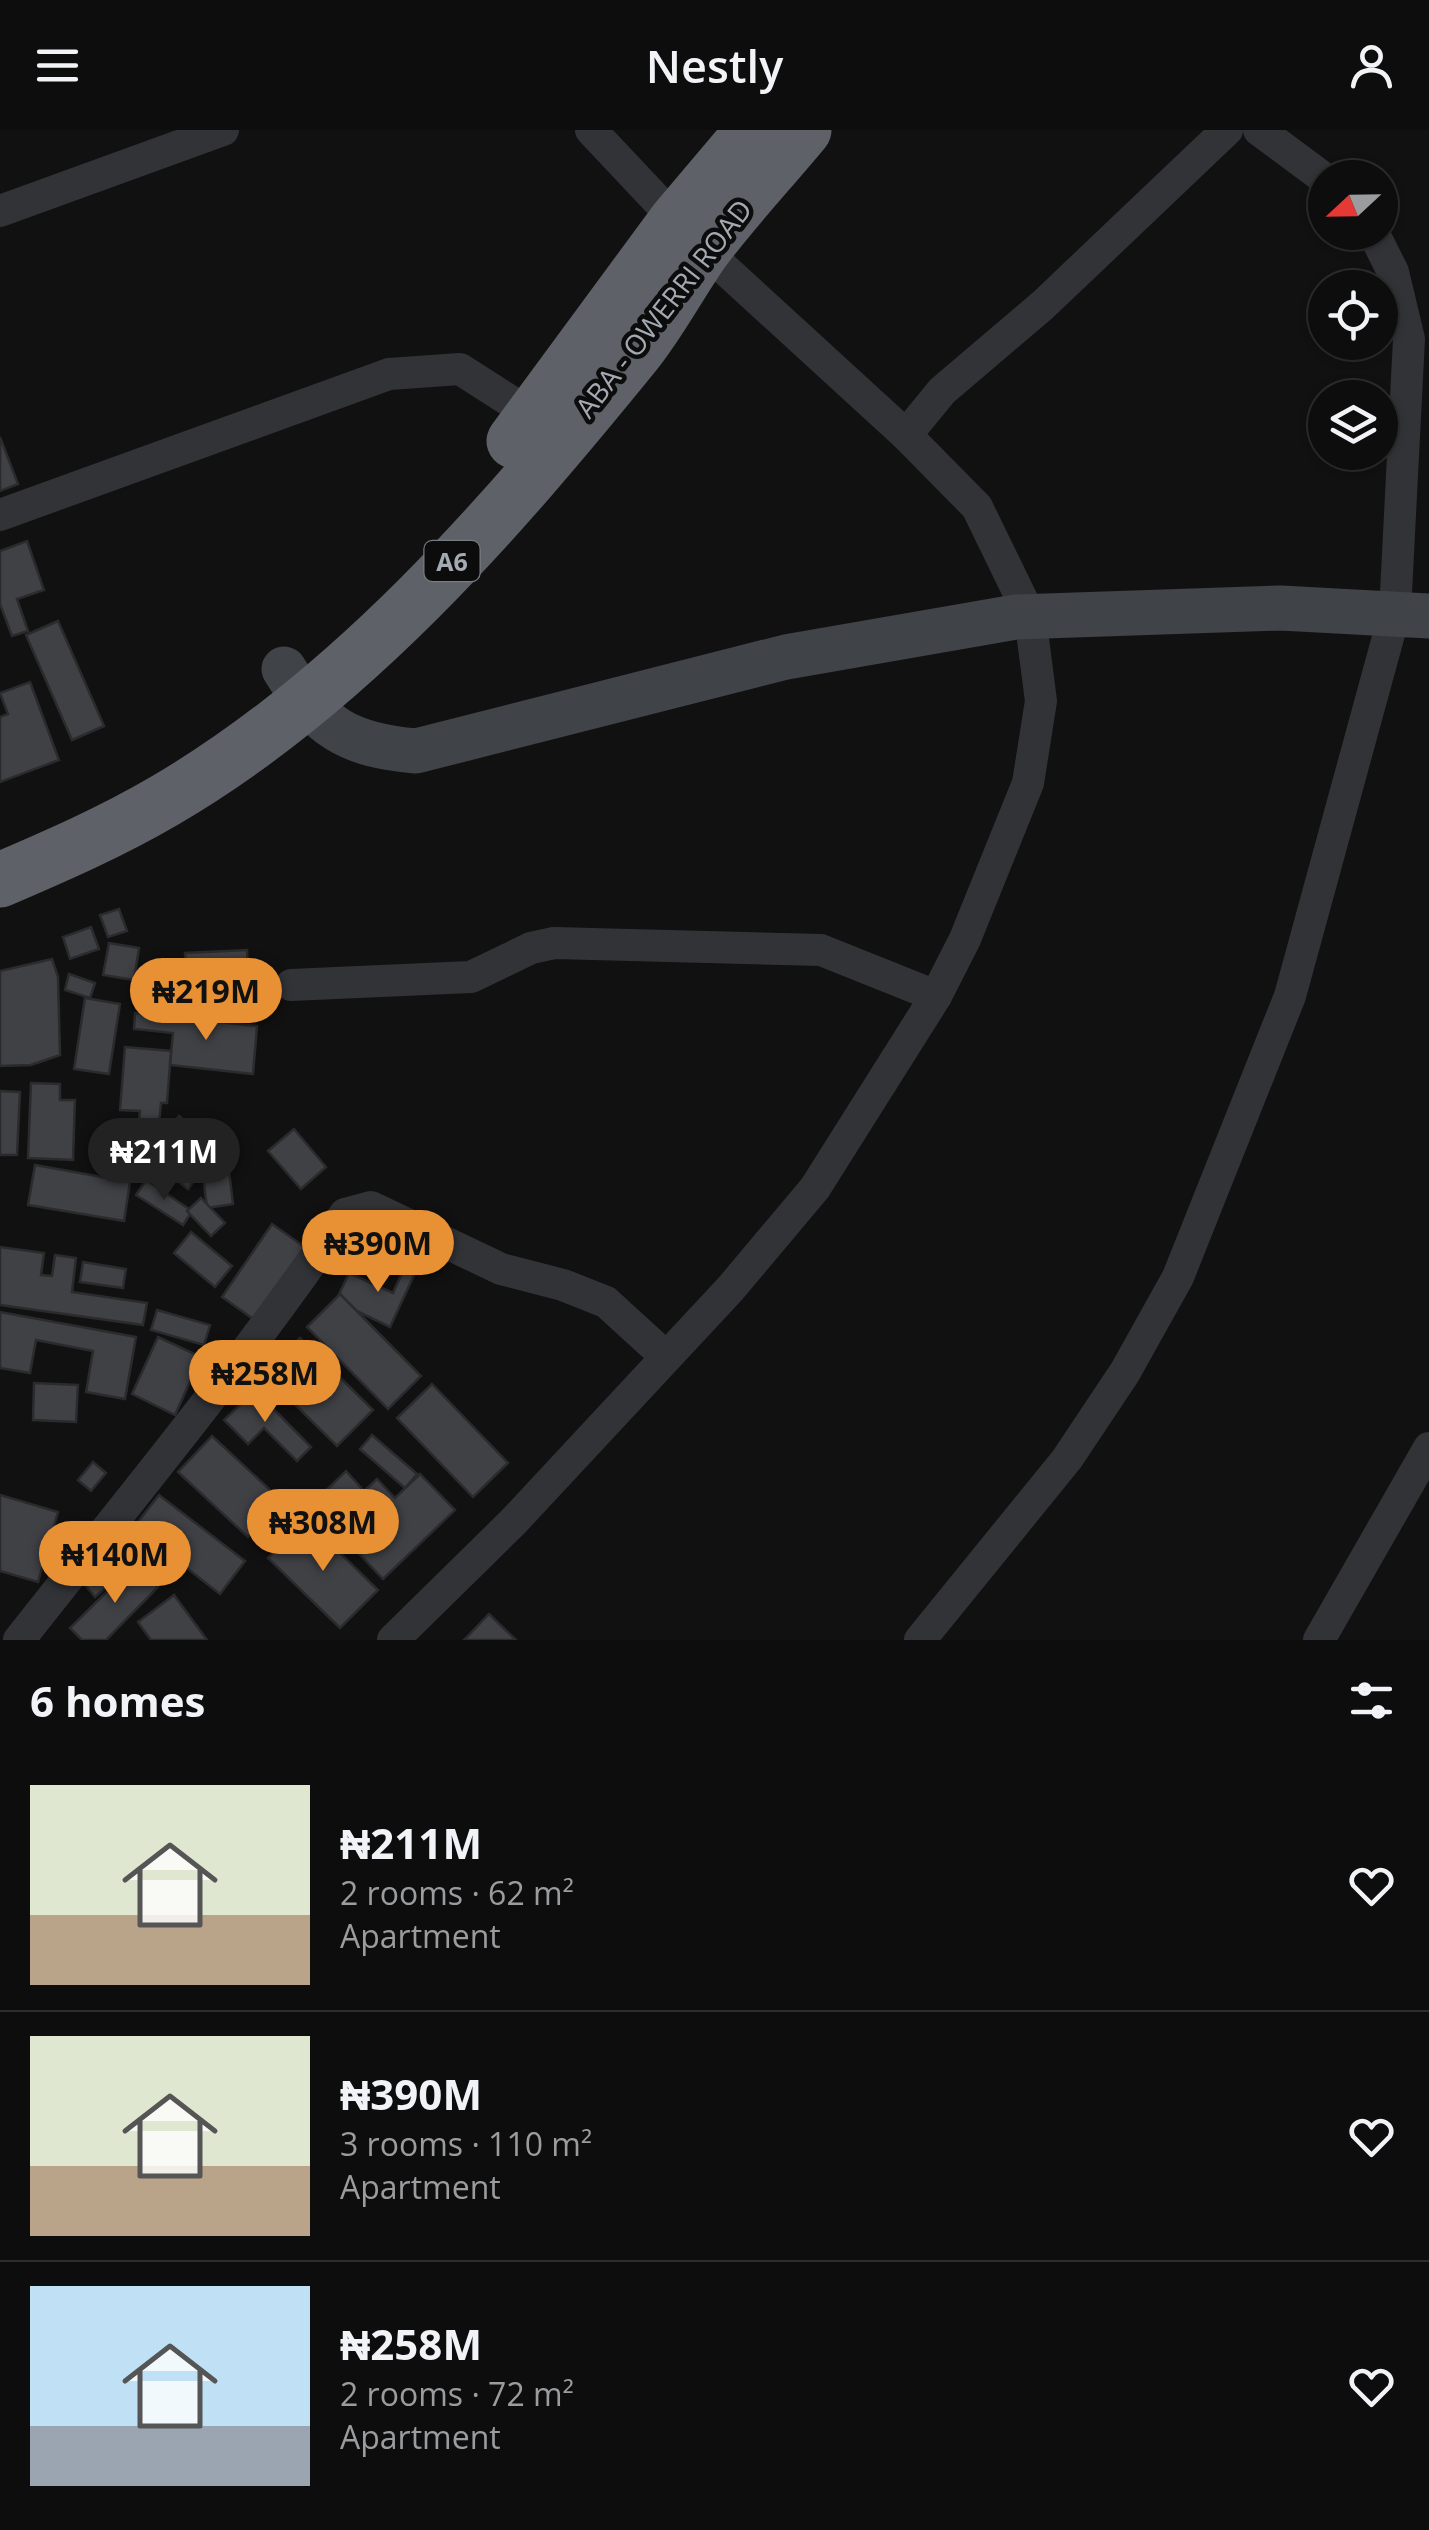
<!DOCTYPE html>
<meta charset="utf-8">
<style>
:root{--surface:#0d0d0e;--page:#161617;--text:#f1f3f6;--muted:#9a9c9e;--line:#2d2d2e;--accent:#e79034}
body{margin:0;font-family:"Open Sans",sans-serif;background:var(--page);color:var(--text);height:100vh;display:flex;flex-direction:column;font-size:38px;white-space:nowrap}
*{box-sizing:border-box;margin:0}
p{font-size:32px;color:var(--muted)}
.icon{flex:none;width:55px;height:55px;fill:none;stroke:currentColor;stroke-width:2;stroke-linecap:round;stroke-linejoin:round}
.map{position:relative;height:1510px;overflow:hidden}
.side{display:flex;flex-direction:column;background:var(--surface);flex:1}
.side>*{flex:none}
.needle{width:65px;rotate:248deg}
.buttons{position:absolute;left:1308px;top:30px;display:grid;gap:20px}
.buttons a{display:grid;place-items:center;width:90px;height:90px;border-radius:50%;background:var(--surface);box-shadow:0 2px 8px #0004,0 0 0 2px var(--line);font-size:50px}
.price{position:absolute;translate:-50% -85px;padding:0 22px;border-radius:35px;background:var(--accent);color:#111;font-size:32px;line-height:65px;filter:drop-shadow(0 2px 5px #0008)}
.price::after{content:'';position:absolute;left:50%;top:60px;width:30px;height:22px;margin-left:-15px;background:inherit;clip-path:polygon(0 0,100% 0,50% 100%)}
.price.selected{background:#222;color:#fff}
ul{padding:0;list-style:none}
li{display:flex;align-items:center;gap:30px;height:250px;padding:0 30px}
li+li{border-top:2px solid var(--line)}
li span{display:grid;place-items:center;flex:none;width:280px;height:200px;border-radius:0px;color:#555}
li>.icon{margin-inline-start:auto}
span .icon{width:120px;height:120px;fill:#fffc;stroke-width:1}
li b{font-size:42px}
h2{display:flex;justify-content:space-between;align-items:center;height:120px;padding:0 30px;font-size:42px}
header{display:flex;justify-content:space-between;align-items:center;height:130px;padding:0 30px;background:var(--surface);font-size:45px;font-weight:600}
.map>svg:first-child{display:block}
.building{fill:#404145;stroke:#2b2b2e;stroke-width:2.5}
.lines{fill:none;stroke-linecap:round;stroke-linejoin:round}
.street{stroke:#323337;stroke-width:32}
.secondary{stroke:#404347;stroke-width:45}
.highway{stroke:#5e6268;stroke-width:55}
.labels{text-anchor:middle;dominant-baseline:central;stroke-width:9;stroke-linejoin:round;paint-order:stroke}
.shield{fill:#0c0c0d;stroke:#767b80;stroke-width:2.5}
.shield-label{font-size:25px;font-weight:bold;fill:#a3aab2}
.street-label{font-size:28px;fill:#a3aab2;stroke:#0c0c0d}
</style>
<header><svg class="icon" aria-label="menu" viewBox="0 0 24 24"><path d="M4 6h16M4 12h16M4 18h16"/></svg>Nestly<svg class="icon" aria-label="person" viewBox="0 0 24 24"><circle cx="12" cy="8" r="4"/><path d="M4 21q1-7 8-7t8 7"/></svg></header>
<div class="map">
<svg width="1429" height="1510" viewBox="0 0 1429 1510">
<rect width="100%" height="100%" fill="#111112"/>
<g class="building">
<polygon points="0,307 18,354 0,361"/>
<polygon points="27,411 44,460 17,469 28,501 12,506 0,474 0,421"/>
<polygon points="58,491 104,596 72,610 26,505"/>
<polygon points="30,552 59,630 0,652 0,587 8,584 0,563"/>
<polygon points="119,779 127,801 108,807 100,785"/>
<polygon points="91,797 99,819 70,829 63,807"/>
<polygon points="109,813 139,818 134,850 103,845"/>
<polygon points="247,820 249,851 261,850 263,878 189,883 185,823"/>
<polygon points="52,829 58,847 60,925 31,935 0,936 0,841"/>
<polygon points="69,844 95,853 90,868 65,860"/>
<polygon points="85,868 120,874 109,944 74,939"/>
<polygon points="135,883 257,896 253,944 170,935 173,903 134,899"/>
<polygon points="125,917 171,921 167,973 161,973 158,1004 138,1002 140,981 120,980"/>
<polygon points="31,953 60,954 60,970 75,970 73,1030 28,1028"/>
<polygon points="0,961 20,962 17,1025 0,1025"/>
<polygon points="179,986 202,1004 194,1015 211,1028 188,1059 147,1028"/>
<polygon points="294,999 326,1037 301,1059 268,1021"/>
<polygon points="35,1035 130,1052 124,1091 28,1075"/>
<polygon points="229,1041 233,1074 207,1078 203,1045"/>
<polygon points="146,1050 192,1081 183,1095 136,1065"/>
<polygon points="201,1068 225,1093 211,1106 187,1081"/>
<polygon points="272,1094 309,1120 259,1193 222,1167"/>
<polygon points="191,1102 232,1136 215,1157 174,1123"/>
<polygon points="0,1117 44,1123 41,1145 52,1146 55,1125 76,1128 72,1162 147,1173 143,1195 0,1175"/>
<polygon points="411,1123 422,1128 390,1197 336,1171 349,1143 393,1163"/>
<polygon points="83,1132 126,1139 123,1158 80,1152"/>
<polygon points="340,1164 421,1246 388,1279 307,1197"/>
<polygon points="157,1180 210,1195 204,1215 151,1200"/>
<polygon points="0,1182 136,1207 125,1269 86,1262 93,1221 36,1210 30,1243 0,1238"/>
<polygon points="158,1207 201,1227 175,1285 132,1264"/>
<polygon points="300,1208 373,1280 337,1316 264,1244"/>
<polygon points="34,1253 78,1255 76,1292 33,1290"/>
<polygon points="432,1254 508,1333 473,1367 397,1288"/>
<polygon points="255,1260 311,1317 297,1331 264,1298 248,1314 224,1290"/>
<polygon points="372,1305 417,1344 405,1358 360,1319"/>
<polygon points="212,1306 282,1371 248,1407 178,1342"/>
<polygon points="93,1332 106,1343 91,1361 78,1350"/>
<polygon points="346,1341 364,1361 377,1349 395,1368 420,1344 455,1380 383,1449 312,1374"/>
<polygon points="0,1365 58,1382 38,1452 0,1441"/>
<polygon points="159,1365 245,1431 220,1464 134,1397"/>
<polygon points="305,1389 378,1460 340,1498 268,1428"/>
<polygon points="135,1434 158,1457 106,1510 82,1510 70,1498"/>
<polygon points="97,1436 111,1453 95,1467 81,1450"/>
<polygon points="174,1465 207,1510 151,1510 138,1492"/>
<polygon points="489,1484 516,1510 464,1510"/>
</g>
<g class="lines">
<g class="street">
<polyline points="1259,0 1325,49"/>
<polyline points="0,81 223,0"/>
<polyline points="906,305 942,261 1043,175 1227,0"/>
<polyline points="0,385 389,244 460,239 535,287"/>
<polyline points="291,855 471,847 531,818 554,813 821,820 936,866"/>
<path d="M19 1510C130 1369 244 1232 345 1084L371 1077 501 1139 563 1155 606 1172 664 1225"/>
<polyline points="393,1510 514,1391 731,1158 815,1058 936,866 965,809 1028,653 1041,571 1030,486 977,377 906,305 704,120 591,0"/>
<polyline points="920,1510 1067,1329 1125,1242 1178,1147 1290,866 1395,482 1409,209 1393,142 1373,102"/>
<polyline points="1319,1510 1429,1318"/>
</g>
<path class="secondary" d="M284 539C320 598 348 615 416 621L786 527 1016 487 1281 478 1429 486"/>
<g class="highway">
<polyline points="514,311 676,91 753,0"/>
<path d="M0 750C56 726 111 702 164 671 351 562 500 389 635 223 660 192 679 155 702 122 733 80 771 40 804 0"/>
</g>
</g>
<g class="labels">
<rect class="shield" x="424.5" y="411" width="55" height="40" rx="8"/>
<g class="shield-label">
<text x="452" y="431">A6</text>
</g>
<g class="street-label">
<text transform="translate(663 178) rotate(-52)">ABA - OWERRI ROAD</text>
</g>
</g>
</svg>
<div class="buttons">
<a><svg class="needle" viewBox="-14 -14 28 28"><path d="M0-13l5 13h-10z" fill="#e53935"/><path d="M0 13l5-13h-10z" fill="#9a9c9e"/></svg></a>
<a><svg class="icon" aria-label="locate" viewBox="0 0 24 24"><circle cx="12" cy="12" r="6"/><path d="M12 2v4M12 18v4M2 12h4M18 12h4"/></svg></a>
<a><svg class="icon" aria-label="layers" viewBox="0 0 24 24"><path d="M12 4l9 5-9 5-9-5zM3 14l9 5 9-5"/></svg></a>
</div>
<b class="price" style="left:206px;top:913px">₦219M</b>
<b class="price selected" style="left:164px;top:1073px">₦211M</b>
<b class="price" style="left:378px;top:1165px">₦390M</b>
<b class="price" style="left:265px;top:1295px">₦258M</b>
<b class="price" style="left:323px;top:1444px">₦308M</b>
<b class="price" style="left:115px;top:1476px">₦140M</b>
</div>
<section class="side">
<h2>6 homes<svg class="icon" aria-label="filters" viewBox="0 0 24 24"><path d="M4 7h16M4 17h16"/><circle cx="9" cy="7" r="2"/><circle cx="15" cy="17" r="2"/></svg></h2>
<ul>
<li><span style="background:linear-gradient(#dfe7d0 65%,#b9a48a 0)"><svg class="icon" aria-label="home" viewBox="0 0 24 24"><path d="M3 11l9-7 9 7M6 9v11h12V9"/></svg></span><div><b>₦211M</b><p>2 rooms · 62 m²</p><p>Apartment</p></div><svg class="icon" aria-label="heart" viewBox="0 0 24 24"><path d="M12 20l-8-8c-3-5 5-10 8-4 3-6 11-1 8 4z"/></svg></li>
<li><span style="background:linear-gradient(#dfe7d0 65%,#b9a48a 0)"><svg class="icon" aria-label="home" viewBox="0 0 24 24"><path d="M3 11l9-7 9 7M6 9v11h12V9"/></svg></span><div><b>₦390M</b><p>3 rooms · 110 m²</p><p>Apartment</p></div><svg class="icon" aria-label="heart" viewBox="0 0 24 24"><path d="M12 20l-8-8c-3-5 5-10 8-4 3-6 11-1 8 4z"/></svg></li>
<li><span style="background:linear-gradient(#bfe0f5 70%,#9aa5b1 0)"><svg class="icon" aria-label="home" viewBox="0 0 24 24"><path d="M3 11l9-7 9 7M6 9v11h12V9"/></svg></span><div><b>₦258M</b><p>2 rooms · 72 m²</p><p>Apartment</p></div><svg class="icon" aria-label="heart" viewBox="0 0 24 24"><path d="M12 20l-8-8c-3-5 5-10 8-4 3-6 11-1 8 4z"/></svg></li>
</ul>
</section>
